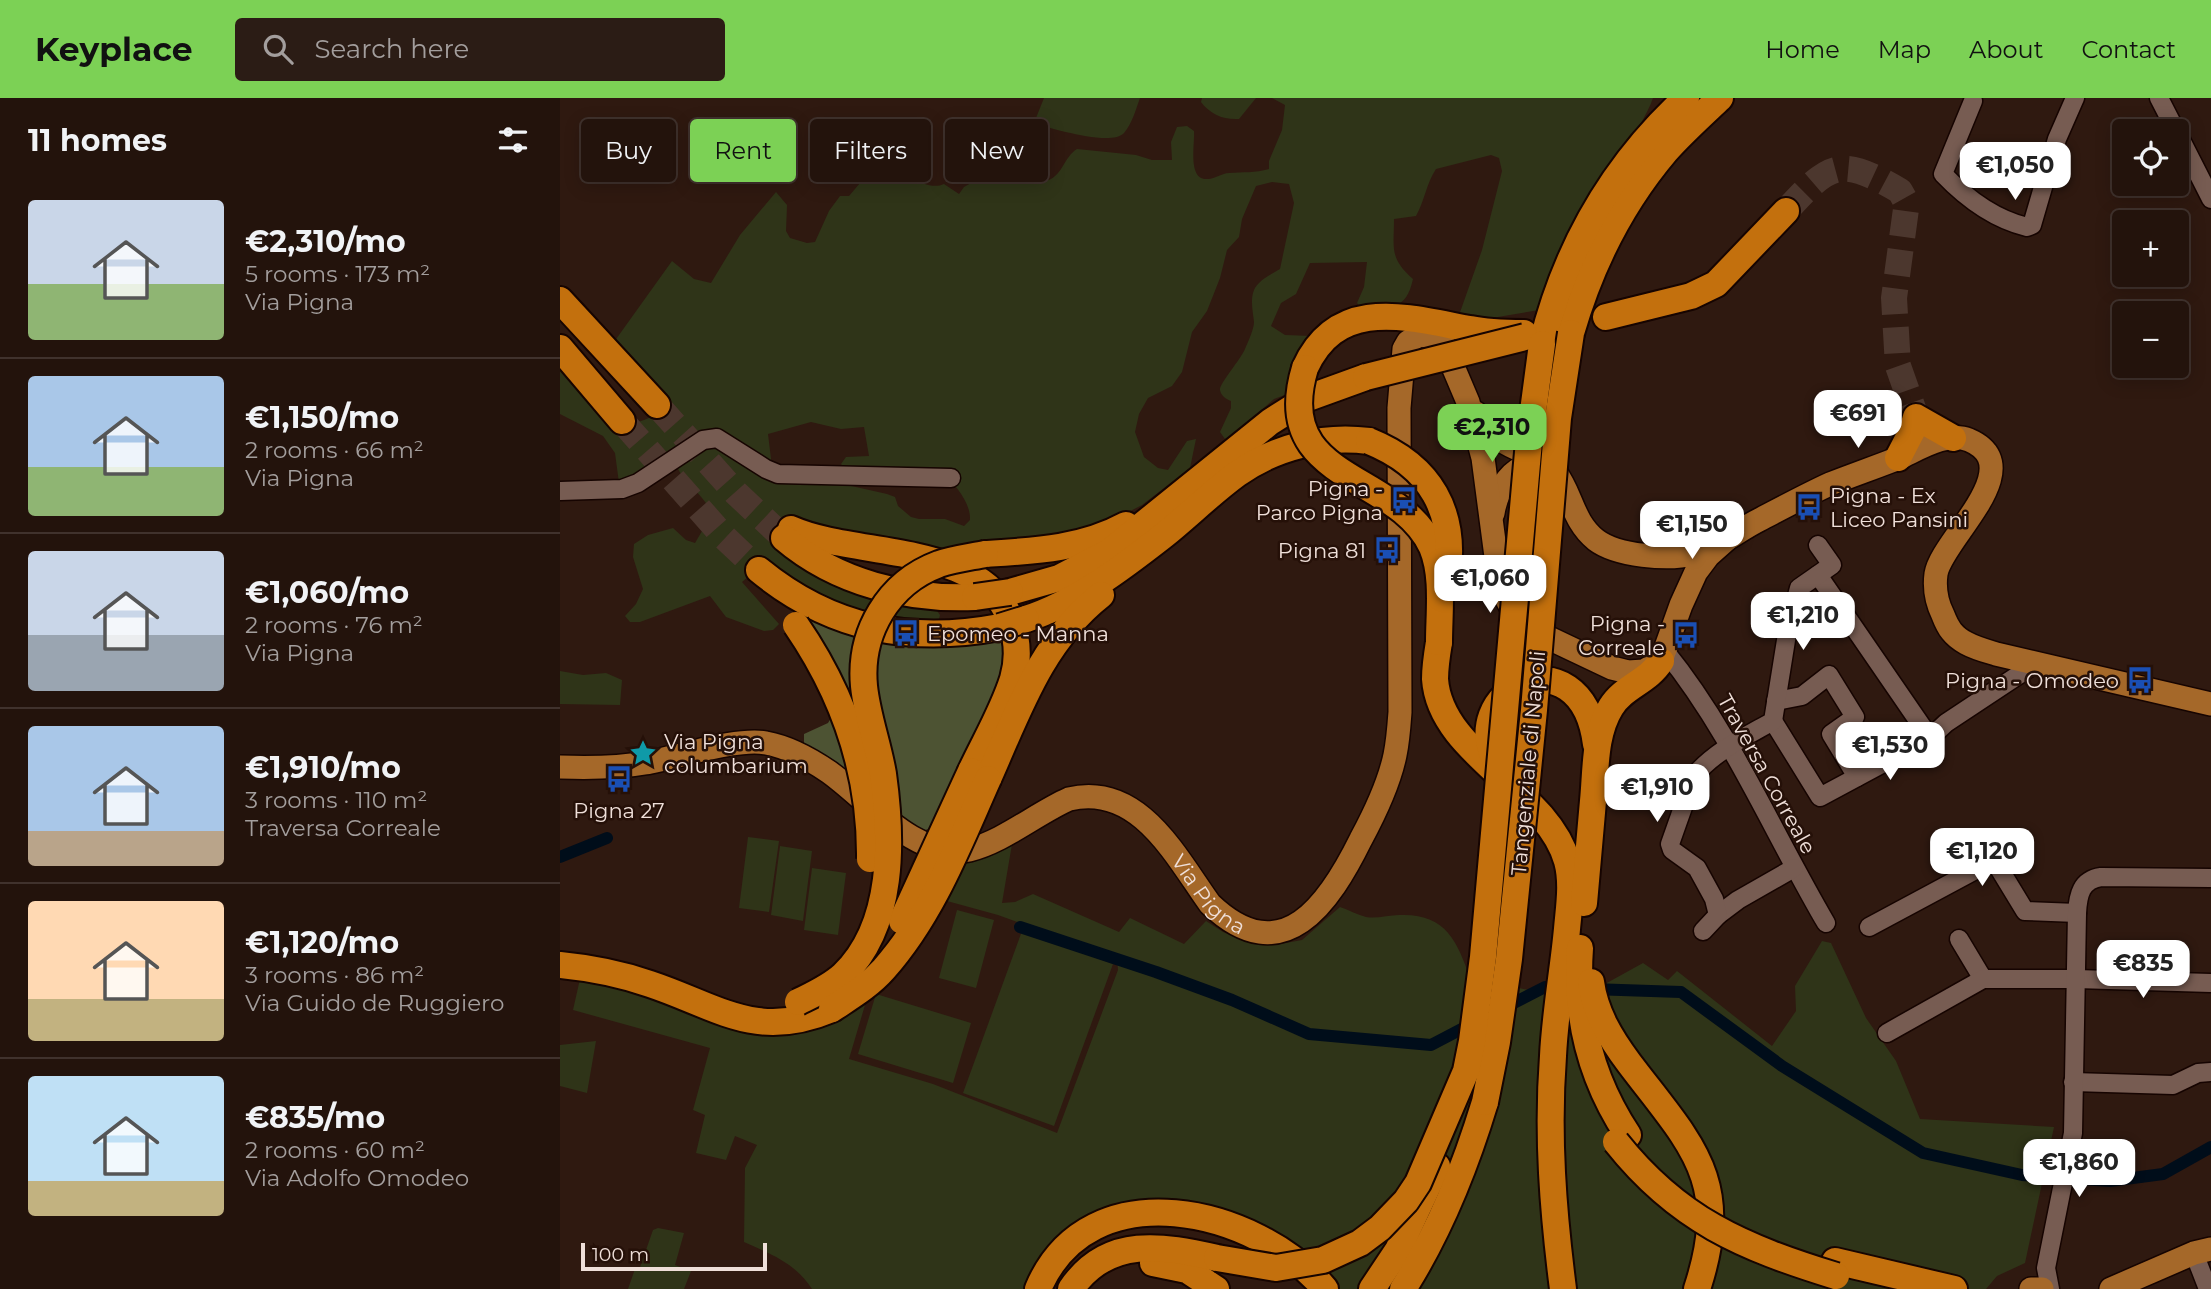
<!DOCTYPE html>
<meta charset="utf-8">
<style>
:root{--surface:#23130c;--page:#2b1c15;--text:#f1f3f6;--muted:#a39e9d;--line:#40322d;--accent:#7cd155}
body{margin:0;font-family:Montserrat,sans-serif;background:var(--page);color:var(--text);height:100vh;display:flex;flex-direction:column;font-size:26px;white-space:nowrap}
*{box-sizing:border-box;margin:0}
p{font-size:23px;color:var(--muted)}
.icon{flex:none;width:38px;height:38px;fill:none;stroke:currentColor;stroke-width:2;stroke-linecap:round;stroke-linejoin:round}
.map{position:relative;flex:1;overflow:hidden}
.sheet{display:flex;flex-direction:column;background:var(--surface);width:560px}
.sheet>*{flex:none}
.guide{position:absolute;left:21px;top:21px;width:665px;height:63px;display:flex;gap:14px}
.tools{position:absolute;left:1552px;top:21px;display:grid;gap:14px}
.tools a{display:grid;place-items:center;width:77px;height:77px;border-radius:7px;background:var(--surface);box-shadow:0 4px 18px #0003,0 0 0 2px var(--line);font-size:35px}
.scale{position:absolute;left:21px;bottom:18px;width:186px;box-sizing:border-box;padding-left:7px;border:4px solid #efdfd9;border-top:0;font-size:19px;line-height:24px;white-space:nowrap;color:#efdfd9;-webkit-text-stroke:5px #251008;paint-order:stroke}
.price{position:absolute;translate:-50% -60px;padding:0 16px;border-radius:14px;background:#fff;color:#222;font-size:23px;line-height:46px;filter:drop-shadow(0 2px 4px #0008)}
.price::after{content:'';position:absolute;left:50%;top:42px;width:21px;height:16px;margin-left:-10px;background:inherit;clip-path:polygon(0 0,100% 0,50% 100%)}
.price.current{background:var(--accent);color:#111}
ul{padding:0;list-style:none}
li{display:flex;align-items:center;gap:21px;height:175px;padding:0 28px}
li+li{border-top:2px solid var(--line)}
li span{display:grid;place-items:center;flex:none;width:196px;height:140px;border-radius:7px;color:#555}
li>.icon{margin-inline-start:auto}
span .icon{width:84px;height:84px;fill:#fffc;stroke-width:1}
li b{font-size:30px}
h2{display:flex;justify-content:space-between;align-items:center;height:84px;padding:0 28px;font-size:30px}
.tag{padding:0 24px;border-radius:7px;background:var(--surface);box-shadow:0 4px 18px #0003,0 0 0 2px var(--line);font-size:24px;line-height:63px}
.tag.current{background:var(--accent);color:#111}
header{display:flex;align-items:center;gap:42px;box-sizing:border-box;height:98px;padding:0 35px;background:var(--accent);color:#111}
header strong{font-size:33px}
nav{display:flex;gap:38px;margin-inline-start:auto;font-size:24px}
.search{width:490px;height:63px;background:var(--page);display:flex;align-items:center;gap:18px;box-sizing:border-box;padding:0 24px;border-radius:7px;color:var(--muted);font-size:26px}
main{display:flex;flex:1;min-height:0}
.map>svg:first-child{display:block}
.green{fill:#2f3418}
.forest{fill:#4d5333}
.lines{fill:none;stroke-linecap:round;stroke-linejoin:round}
.canal{stroke:#000d1a;stroke-width:12}
.highway-tunnel{stroke:#4c372e;stroke-width:26;stroke-dasharray:26 13;stroke-linecap:butt}
.minor-casing{stroke:#160401;stroke-width:21}
.major-casing{stroke:#160401;stroke-width:26}
.highway-casing{stroke:#160401;stroke-width:30}
.minor{stroke:#775c52;stroke-width:18}
.major{stroke:#a56829;stroke-width:23}
.highway{stroke:#c3700d;stroke-width:26}
.highway-bridge-casing{stroke:#160401;stroke-width:30;stroke-linecap:butt}
.highway-bridge{stroke:#c3700d;stroke-width:26}
.labels{text-anchor:middle;dominant-baseline:central;stroke-width:5;stroke-linejoin:round;paint-order:stroke}
.poi-label{font-size:21px;fill:#efdfd9;stroke:#251008;text-anchor:end}
.street-label{font-size:21px;fill:#efdfd9;stroke:#251008}
</style>
<header>
<strong>Keyplace</strong>
<div class="search"><svg class="icon" aria-label="search" viewBox="0 0 24 24"><circle cx="10" cy="10" r="6"/><path d="M15 15l6 6"/></svg>Search here</div>
<nav><a>Home</a><a>Map</a><a>About</a><a>Contact</a></nav>
</header>
<main>
<section class="sheet">
<h2>11 homes<svg class="icon" aria-label="filters" viewBox="0 0 24 24"><path d="M4 7h16M4 17h16"/><circle cx="9" cy="7" r="2"/><circle cx="15" cy="17" r="2"/></svg></h2>
<ul>
<li><span style="background:linear-gradient(#c9d6e8 60%,#8fb573 0)"><svg class="icon" aria-label="home" viewBox="0 0 24 24"><path d="M3 11l9-7 9 7M6 9v11h12V9"/></svg></span><div><b>€2,310/mo</b><p>5 rooms · 173 m²</p><p>Via Pigna</p></div></li>
<li><span style="background:linear-gradient(#a9c7e8 65%,#8fb573 0)"><svg class="icon" aria-label="home" viewBox="0 0 24 24"><path d="M3 11l9-7 9 7M6 9v11h12V9"/></svg></span><div><b>€1,150/mo</b><p>2 rooms · 66 m²</p><p>Via Pigna</p></div></li>
<li><span style="background:linear-gradient(#c9d6e8 60%,#9aa5b1 0)"><svg class="icon" aria-label="home" viewBox="0 0 24 24"><path d="M3 11l9-7 9 7M6 9v11h12V9"/></svg></span><div><b>€1,060/mo</b><p>2 rooms · 76 m²</p><p>Via Pigna</p></div></li>
<li><span style="background:linear-gradient(#a9c7e8 75%,#b9a48a 0)"><svg class="icon" aria-label="home" viewBox="0 0 24 24"><path d="M3 11l9-7 9 7M6 9v11h12V9"/></svg></span><div><b>€1,910/mo</b><p>3 rooms · 110 m²</p><p>Traversa Correale</p></div></li>
<li><span style="background:linear-gradient(#ffd9b3 70%,#c2b280 0)"><svg class="icon" aria-label="home" viewBox="0 0 24 24"><path d="M3 11l9-7 9 7M6 9v11h12V9"/></svg></span><div><b>€1,120/mo</b><p>3 rooms · 86 m²</p><p>Via Guido de Ruggiero</p></div></li>
<li><span style="background:linear-gradient(#bfe0f5 75%,#c2b280 0)"><svg class="icon" aria-label="home" viewBox="0 0 24 24"><path d="M3 11l9-7 9 7M6 9v11h12V9"/></svg></span><div><b>€835/mo</b><p>2 rooms · 60 m²</p><p>Via Adolfo Omodeo</p></div></li>
</ul>
</section>
<div class="map">
<svg width="1651" height="1191" viewBox="0 0 1651 1191">
<rect width="100%" height="100%" fill="#2f1910"/>
<g class="green">
<path d="M484 0H580C576 11 572 26 564 35 551 49 490 30 474 25Z"/>
<path d="M642 0H696L679 21C663 22 650 16 641 4Z"/>
<path d="M712 0H1093C1080 37 1043 74 1022 108 1003 140 991 177 979 212L932 220H898L922 152 942 73 939 60 931 57 876 71C866 86 865 102 856 118L834 121C834 150 829 160 853 181 846 213 831 209 803 212L797 205 804 189 807 164 750 165 736 196 721 205 711 228 725 237 751 238 730 295 714 301 673 337 665 341 660 334 671 310V303C666 301 661 298 660 292 659 286 681 261 685 251 688 244 694 231 694 224 693 214 690 202 694 192 698 182 712 176 720 171L734 105 729 86 712 84 696 88 682 121 679 139 667 152 660 180 647 213 632 234 622 274 612 288 588 300 579 316 575 334 584 359 598 370 608 372 627 343 636 341 630 370 582 407 541 428 495 437 444 441 367 453 218 447 375 510 380 517 378 525 366 528 279 510 204 465 182 484 219 526 213 532 204 533 166 519 150 498 80 524H70L65 518 76 506 83 491 73 459 74 446 88 437 113 430 126 442 135 445 152 416C145 397 124 386 116 367L139 350 156 345 222 380 287 387 327 396 335 399 338 408 351 419 359 421H385L404 428 410 422C411 404 394 386 382 373L356 370 286 372 281 366 286 359 309 358 304 329 281 331 251 324 208 336 212 369 154 334 81 378 59 385 55 355 43 338 0 316V267L72 327C80 322 88 322 96 316L54 244 112 163 134 181 151 185 180 137 216 94 227 107 226 133 230 140 247 145 255 144 269 113 280 98H289L306 78 324 72 328 65C344 74 367 94 384 86L399 96 404 89 427 76 446 47 451 62 489 82C503 76 504 59 517 51L576 57 592 62H612L611 44 617 29 627 28 634 33C635 46 627 83 648 81 655 81 662 75 669 75 683 74 695 75 709 71V63L722 32 725 7Z"/>
<polygon points="0,573 23,577 46,575 62,582 60,607 0,606"/>
<polygon points="188,739 219,743 209,814 179,810"/>
<path d="M452 746 442 805 455 804 473 796 559 834 570 820 624 846 646 823 663 834 687 844 715 847 742 842 780 809C789 812 798 817 806 819 816 821 829 817 839 817 885 815 897 842 910 880L988 896 1045 886 1083 865 1108 882 1117 873 1212 948 1236 913 1235 888 1262 843 1271 845 1306 920 1336 963 1360 1021 1494 1029 1465 1165 1437 1178 1426 1191H775L711 1139 552 1116 471 1191H252C235 1165 211 1156 184 1144L185 1070 197 1047 175 1038 166 1062 136 1055 145 1017 133 1012 150 950 13 912 20 881 264 925 305 907 289 961 373 986 497 1035 558 872 557 860 438 817 387 803 405 761Z"/>
<polygon points="220,748 252,753 243,823 211,817"/>
<polygon points="252,770 286,775 278,837 244,832"/>
<polygon points="397,812 434,822 416,890 379,880"/>
<polygon points="462,833 553,866 494,1028 403,995"/>
<polygon points="316,896 411,925 393,985 298,956"/>
<polygon points="36,943 27,995 0,988 0,947"/>
<polygon points="98,1130 124,1135 115,1167 131,1173 124,1191 68,1191 75,1171 79,1172 93,1132"/>
</g>
<polygon class="forest" points="234,512 288,531 445,540 447,566 373,730 365,732 350,726 272,661 244,645 244,636 268,625 286,595 286,588"/>
<g class="lines">
<g class="canal">
<polyline points="0,759 47,740"/>
<polyline points="460,829 596,874 672,902 749,936 871,947 913,925"/>
<polyline points="1031,891 1121,894 1222,968 1363,1055 1462,1077 1550,1083 1603,1076 1651,1049"/>
<polyline points="942,911 985,889 1003,890"/>
</g>
<g class="highway-tunnel">
<path d="M1226 113C1271 64 1280 58 1340 93L1345 102 1346 111 1334 200 1338 268 1356 319"/>
<polyline points="97,307 176,395 224,440"/>
<polyline points="62,323 164,439 199,472"/>
</g>
<defs>
<g id="minor">
<polyline points="1599,0 1616,33"/>
<path d="M1413 3 1383 76C1406 100 1434 121 1467 129L1472 127 1497 41 1515 0"/>
<polyline points="1617,34 1651,101"/>
<polyline points="0,393 62,391 78,385 143,342 157,340 206,371 218,376 391,380"/>
<polyline points="1258,477 1370,640"/>
<path d="M1105 553C1171 634 1213 735 1266 825"/>
<polyline points="1216,603 1242,598 1269,577 1295,619 1271,636 1297,679"/>
<polyline points="1213,623 1260,699 1370,640 1386,625 1475,566"/>
<polyline points="1158,817 1178,802 1234,770"/>
<polyline points="1309,829 1434,762 1465,813 1517,815"/>
<path d="M1143 833 1158 817 1154 801 1137 770 1112 752 1110 746 1134 678C1155 653 1185 639 1213 623L1227 536 1239 490 1272 467 1258 447"/>
<polyline points="1399,841 1423,881"/>
<polyline points="1327,935 1423,881 1516,881 1651,885"/>
<polyline points="1513,984 1613,987 1638,975 1651,974"/>
<polyline points="1634,1155 1648,1191"/>
<path d="M1490 1191 1486 1170 1513 1035 1517 815C1518 797 1521 782 1541 779L1651 780"/>
</g>
<g id="major">
<path d="M916 315C921 322 925 330 932 336 950 352 978 355 995 374 1012 395 1012 423 1036 442 1057 458 1108 462 1133 456 1158 450 1177 433 1199 422 1222 410 1246 397 1270 386 1293 377 1316 369 1339 360 1359 351 1386 333 1409 342 1472 369 1381 442 1376 476 1374 491 1377 505 1383 517 1388 530 1393 538 1406 545 1415 550 1426 553 1436 556L1651 606"/>
<path d="M933 415C937 391 952 366 979 366"/>
<path id="s1" d="M0 669C28 670 57 670 85 665 116 660 178 639 206 645 228 649 250 661 269 674 307 701 357 763 409 752 443 744 477 715 509 701 579 684 616 759 650 806 723 876 770 804 801 741 815 715 829 686 835 657 838 643 839 628 840 614L839 310 844 251 848 244 859 237 875 239 883 245 908 304 923 360 940 489 952 511 974 533 1052 570 1068 574 1084 573 1101 563 1121 507 1136 474 1148 458 1166 442"/>
<polyline points="1471,1191 1482,1191"/>
<polyline points="1551,1191 1634,1155 1651,1151"/>
</g>
<g id="highway">
<polyline points="0,202 97,307"/>
<polyline points="1046,219 1131,198 1156,186 1226,113"/>
<path d="M1011 235C1030 169 1061 106 1106 53 1123 34 1142 17 1160 0"/>
<path d="M982 246C1006 149 1052 68 1126 0"/>
<polyline points="0,250 62,323"/>
<path d="M745 270C778 197 849 220 910 231 928 235 946 235 964 235"/>
<polyline points="1338,360 1352,333 1356,319 1393,340"/>
<path d="M231 431C296 460 424 444 451 523 458 543 459 561 453 581 443 613 425 643 411 673"/>
<path d="M224 440C277 485 347 502 415 499"/>
<path d="M425 456C474 453 522 451 566 427"/>
<path d="M199 472C271 531 350 546 440 529"/>
<polyline points="450,494 499,480 549,454 710,324 748,300 806,279"/>
<path d="M466 521C516 505 562 470 603 438 628 418 651 395 677 376 715 349 763 337 809 343"/>
<path d="M879 544C877 556 875 569 875 581 880 656 987 692 1007 763 1013 785 1009 808 1007 831 1003 874 995 915 993 958 987 1037 993 1113 1003 1191"/>
<path d="M940 670C890 593 1021 530 1036 646"/>
<path d="M428 681C458 614 481 544 541 497"/>
<path d="M1024 805C1027 771 1030 737 1033 703 1036 673 1034 636 1051 609 1064 588 1088 584 1101 563"/>
<path d="M1020 850C1015 918 1030 980 1068 1037"/>
<path d="M0 867C31 870 61 876 90 886 159 909 196 943 272 911"/>
<path d="M1031 884C1035 915 1051 941 1069 965 1131 1047 1173 1081 1137 1191"/>
<polyline points="1275,1163 1394,1191"/>
<polyline points="593,1165 627,1172 656,1191"/>
<path d="M478 1191C529 1070 697 1110 765 1191"/>
<path d="M511 1191C548 1137 603 1148 657 1160"/>
<polyline points="812,1191 838,1152 877,1068"/>
<path d="M843 1191C880 1133 905 1070 925 1004"/>
</g>
</defs>
<use href="#minor" class="minor-casing"/>
<use href="#major" class="major-casing"/>
<use href="#highway" class="highway-casing"/>
<use href="#minor" class="minor"/>
<use href="#major" class="major"/>
<use href="#highway" class="highway"/>
<defs>
<g id="highway-bridge">
<path d="M745 270C710 385 837 373 872 449 884 478 879 514 879 544"/>
<polyline points="806,279 965,239"/>
<path d="M809 343C871 368 897 414 887 480"/>
<polyline points="415,499 450,494"/>
<path d="M236 527C284 597 311 675 310 761"/>
<polyline points="440,529 466,521"/>
<polyline points="342,823 411,673"/>
<path d="M238 904C254 896 270 889 283 877 335 827 332 741 323 676 318 646 307 618 304 588 299 535 328 485 379 466 394 461 410 459 425 456"/>
<path d="M272 911C290 899 309 888 324 871 372 817 399 746 428 681"/>
<polyline points="925,1004 937,944 949,861 974,612 998,320 1011,235"/>
<path d="M1056 1044C1118 1122 1182 1149 1276 1178"/>
<polyline points="657,1160 716,1170 763,1162 800,1145 820,1130 846,1103 858,1085 906,973 912,943 923,859 969,343 982,246"/>
</g>
</defs>
<use href="#highway-bridge" class="highway-bridge-casing"/>
<use href="#highway-bridge" class="highway-bridge"/>
</g>
<defs>
<symbol id="bus-bare" viewBox="-9 -9 18 18"><path d="M-5-6H5V4H4V6H2V4H-2V6H-4V4H-5ZM-3.5-4V0h7V-4ZM-3.5 1.2v1.5H-2V1.2ZM2 1.2v1.5H3.5V1.2Z" fill="#1a4fb4" stroke="#251008" stroke-width="2.5" paint-order="stroke"/></symbol>
<symbol id="sight-bare" viewBox="-9 -9 18 18"><path d="M0-6L1.8-2.2L6-1.7L2.9 1.2L3.7 5.4L0 3.3L-3.7 5.4L-2.9 1.2L-6-1.7L-1.8-2.2Z" fill="#0f9aa8" stroke="#251008" stroke-width="2.5" paint-order="stroke"/></symbol>
</defs>
<g fill-rule="evenodd">
<use href="#bus-bare" x="825" y="383" width="38" height="38"/>
<use href="#bus-bare" x="1230" y="390" width="38" height="38"/>
<use href="#bus-bare" x="808" y="433" width="38" height="38"/>
<use href="#bus-bare" x="327" y="516" width="38" height="38"/>
<use href="#bus-bare" x="1107" y="518" width="38" height="38"/>
<use href="#bus-bare" x="1561" y="563" width="38" height="38"/>
<use href="#sight-bare" x="64" y="636" width="38" height="38"/>
<use href="#bus-bare" x="40" y="662" width="38" height="38"/>
</g>
<g class="labels">
<g class="poi-label">
<text x="823" y="390">Pigna -<tspan x="823" dy="24">Parco Pigna</tspan></text>
<text x="1270" y="397" text-anchor="start">Pigna - Ex<tspan x="1270" dy="24">Liceo Pansini</tspan></text>
<text x="806" y="452">Pigna 81</text>
<text x="1105" y="525">Pigna -<tspan x="1105" dy="24">Correale</tspan></text>
<text x="367" y="535" text-anchor="start">Epomeo - Manna</text>
<text x="1559" y="582">Pigna - Omodeo</text>
<text x="104" y="643" text-anchor="start">Via Pigna<tspan x="104" dy="24">columbarium</tspan></text>
<text x="59" y="712" text-anchor="middle">Pigna 27</text>
</g>
<g class="street-label">
<text transform="translate(968 665) rotate(-85)">Tangenziale di Napoli</text>
<text transform="translate(1207 676) rotate(61)">Traversa Correale</text>
<text stroke="none"><textPath href="#s1" startOffset="737">Via Pigna</textPath></text>
</g>
</g>
</svg>
<div class="tools">
<a><svg class="icon" aria-label="locate" viewBox="0 0 24 24"><circle cx="12" cy="12" r="6"/><path d="M12 2v4M12 18v4M2 12h4M18 12h4"/></svg></a>
<a>+</a>
<a>−</a>
</div>
<div class="scale">100 m</div>
<b class="price" style="left:1455px;top:104px">€1,050</b>
<b class="price" style="left:1298px;top:352px">€691</b>
<b class="price current" style="left:932px;top:366px">€2,310</b>
<b class="price" style="left:1132px;top:463px">€1,150</b>
<b class="price" style="left:930px;top:517px">€1,060</b>
<b class="price" style="left:1243px;top:554px">€1,210</b>
<b class="price" style="left:1330px;top:684px">€1,530</b>
<b class="price" style="left:1097px;top:726px">€1,910</b>
<b class="price" style="left:1422px;top:790px">€1,120</b>
<b class="price" style="left:1583px;top:902px">€835</b>
<b class="price" style="left:1519px;top:1101px">€1,860</b>
<div class="guide">
<a class="tag">Buy</a>
<a class="tag current">Rent</a>
<a class="tag">Filters</a>
<a class="tag">New</a>
</div>
</div>
</main>
